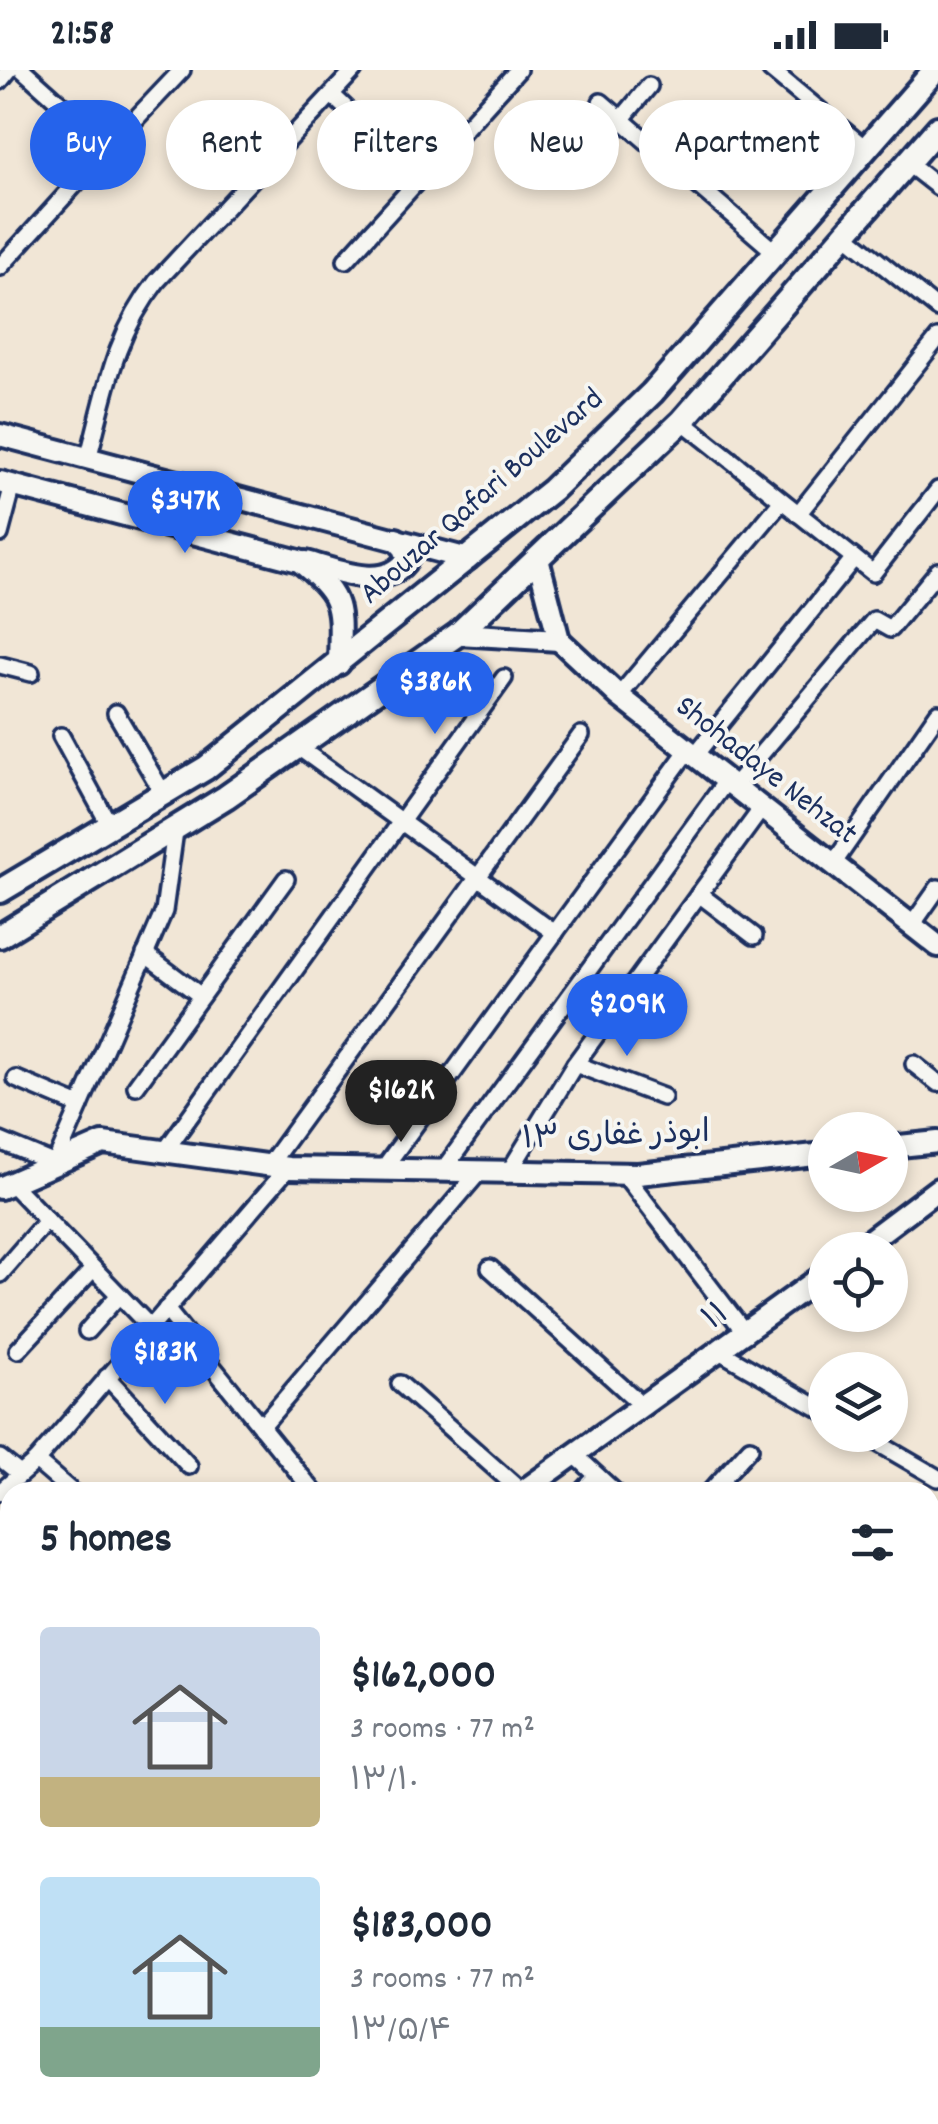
<!DOCTYPE html>
<meta charset="utf-8">
<style>
:root{--surface:#fff;--page:#f2f2f3;--text:#1f2937;--muted:#747a83;--accent:#2563eb}
body{margin:0;font-family:Dekko,"Playpen Sans Arabic",sans-serif;background:var(--page);color:var(--text);height:100vh;display:flex;flex-direction:column;font-size:38px;white-space:nowrap}
*{box-sizing:border-box;margin:0}
p{font-size:32px;color:var(--muted)}
.icon{flex:none;width:55px;height:55px;fill:none;stroke:currentColor;stroke-width:2;stroke-linecap:round;stroke-linejoin:round}
.map{position:relative;flex:1;overflow:hidden}
.panel{position:absolute;left:0px;top:1412px;width:940px;height:642px;display:flex;flex-direction:column;background:var(--surface);border-radius:30px 30px 0 0;box-shadow:0 5px 15px #0003}
.panel>*{flex:none}
.banner{position:absolute;left:30px;top:30px;width:880px;height:90px;display:flex;gap:20px}
.needle{width:65px;rotate:81deg}
.tools{position:absolute;left:808px;top:1042px;display:grid;gap:20px}
.tools a{display:grid;place-items:center;width:100px;height:100px;border-radius:50%;background:var(--surface);box-shadow:0 5px 15px #0003;font-size:50px}
.price{position:absolute;translate:-50% -85px;padding:0 22px;border-radius:35px;background:var(--accent);color:#fff;font-size:32px;line-height:65px;filter:drop-shadow(0 2px 5px #0008)}
.price::after{content:'';position:absolute;left:50%;top:60px;width:30px;height:22px;margin-left:-15px;background:inherit;clip-path:polygon(0 0,100% 0,50% 100%)}
.price.on{background:#222;color:#fff}
ul{padding:0;list-style:none}
li{display:flex;align-items:center;gap:30px;height:250px;padding:0 40px}
li span{display:grid;place-items:center;flex:none;width:280px;height:200px;border-radius:10px;color:#555}
li>.icon{margin-inline-start:auto}
span .icon{width:120px;height:120px;fill:#fffc;stroke-width:1}
li b{font-size:42px}
h2{display:flex;justify-content:space-between;align-items:center;height:120px;padding:0 40px;font-size:42px}
.chip{padding:0 35px;border-radius:45px;background:var(--surface);box-shadow:0 5px 15px #0003;font-size:35px;line-height:90px}
.chip.on{background:var(--accent);color:#fff}
.status{display:flex;justify-content:space-between;align-items:center;height:70px;padding:0 50px;background:var(--surface);direction:ltr}
.status svg{height:28px;fill:currentColor}
.map>svg:first-child{display:block}
.lines{fill:none;stroke-linecap:round;stroke-linejoin:round}
.service-casing{stroke:#1b2f5e;stroke-width:15}
.minor-casing{stroke:#1b2f5e;stroke-width:22}
.tertiary-casing{stroke:#1b2f5e;stroke-width:28}
.secondary-casing{stroke:#1b2f5e;stroke-width:30}
.service{stroke:#f6f6f2;stroke-width:8}
.minor{stroke:#f6f6f2;stroke-width:15}
.tertiary{stroke:#f6f6f2;stroke-width:20}
.secondary{stroke:#f6f6f2;stroke-width:22}
.labels{text-anchor:middle;dominant-baseline:central;stroke-width:8;stroke-linejoin:round;paint-order:stroke}
.street-label{font-size:32px;fill:#1b2f5e;stroke:#f6f6f2}
</style>
<div class="status"><b>21:58</b><svg viewBox="0 0 49 12"><path d="M0 12V9h3v3zM5 12V6h3v6zM10 12V3h3v9zM15 12V0h3v12zM26 1h20v11H26zM47 4h2v5h-2z"/></svg></div>
<div class="map">
<svg width="938" height="2054" viewBox="0 0 938 2054">
<rect width="100%" height="100%" fill="#f1e6d6"/>
<filter id="ink" filterUnits="userSpaceOnUse"><feTurbulence type="fractalNoise" baseFrequency=".01" numOctaves="2"/><feDisplacementMap in="SourceGraphic" scale="20" xChannelSelector="R" yChannelSelector="G"/><feConvolveMatrix kernelMatrix="1 2 1 2 8 2 1 2 1" color-interpolation-filters="sRGB"/></filter>
<g filter="url(#ink)">
<g class="lines">
<defs>
<polyline id="service" points="632,917 674,945"/>
<g id="minor">
<polyline points="23,0 109,77 182,0"/>
<polyline points="771,0 865,78"/>
<polyline points="0,11 9,0"/>
<polyline points="332,25 420,108"/>
<polyline points="601,32 775,182"/>
<polyline points="587,91 649,16"/>
<polyline points="906,92 938,117"/>
<polyline points="843,163 938,239"/>
<polyline points="346,190 518,0"/>
<polyline points="0,197 109,77"/>
<polyline points="682,351 873,503 938,420"/>
<path d="M88 389C106 322 113 267 157 211L354 0"/>
<polyline points="798,444 938,268"/>
<polyline points="0,464 13,415"/>
<polyline points="0,595 31,603"/>
<polyline points="619,626 782,431"/>
<polyline points="116,643 163,723"/>
<polyline points="61,666 109,754"/>
<polyline points="298,677 555,863"/>
<polyline points="695,685 854,488"/>
<polyline points="734,716 874,550 890,559 938,501"/>
<polyline points="833,794 938,643"/>
<polyline points="699,824 754,866"/>
<polyline points="912,855 938,818"/>
<polyline points="145,884 201,926"/>
<polyline points="575,994 663,1027"/>
<polyline points="914,994 938,1013"/>
<polyline points="16,1009 80,1036"/>
<polyline points="136,1016 286,809"/>
<polyline points="0,1071 55,1094 164,841 175,761"/>
<polyline points="165,1081 504,608"/>
<polyline points="269,1095 581,665"/>
<polyline points="383,1099 688,680"/>
<polyline points="443,1100 727,710"/>
<polyline points="509,1102 575,994 762,738"/>
<polyline points="624,1104 746,1264"/>
<polyline points="11,1113 150,1257"/>
<polyline points="490,1198 644,1337"/>
<polyline points="0,1204 47,1150"/>
<polyline points="166,1239 314,1422"/>
<polyline points="87,1261 119,1225"/>
<polyline points="18,1280 93,1199"/>
<polyline points="721,1282 825,1342"/>
<polyline points="107,1307 189,1396"/>
<polyline points="400,1314 522,1422"/>
<polyline points="261,1357 480,1101"/>
<polyline points="864,1365 938,1408"/>
<polyline points="575,1385 615,1422"/>
<polyline points="0,1388 20,1404"/>
<polyline points="36,1391 72,1422"/>
<polyline points="0,1422 36,1391 288,1098"/>
<polyline points="582,1422 597,1406"/>
<polyline points="710,1422 750,1378"/>
<polyline points="930,1522 938,1507"/>
<polyline points="930,1647 935,1633"/>
<polyline points="0,1698 10,1680"/>
<polyline points="0,1914 10,1900"/>
<polyline points="930,2038 938,2021"/>
<polyline points="816,2045 825,2054"/>
<polyline points="26,2054 33,2045"/>
<polyline points="115,2054 122,2045"/>
<polyline points="217,2054 224,2045"/>
<polyline points="478,2054 486,2045"/>
<polyline points="578,2054 586,2045"/>
<polyline points="650,2054 657,2045"/>
<polyline points="779,2054 785,2045"/>
</g>
<g id="tertiary">
<polyline points="0,365 468,489"/>
<path d="M0 412 299 491C346 528 340 537 339 594"/>
<polyline points="538,489 559,570"/>
<path d="M306 492C337 500 387 523 408 488L404 478 396 469"/>
<polyline points="458,564 559,570"/>
<polyline points="559,570 619,626 938,876"/>
<polyline points="890,1077 938,1072"/>
<polyline points="0,1118 103,1073 288,1098 638,1104 825,1084"/>
<polyline points="857,1180 938,1119"/>
<polyline points="522,1422 825,1204"/>
<polyline points="0,1780 10,1786"/>
<polyline points="383,2045 399,2054"/>
</g>
<g id="secondary">
<polyline points="0,821 206,698 552,420 652,323 935,0"/>
<polyline points="0,866 226,727 458,564 682,351 938,58"/>
</g>
</defs>
<use href="#service" class="service-casing"/>
<use href="#minor" class="minor-casing"/>
<use href="#tertiary" class="tertiary-casing"/>
<use href="#secondary" class="secondary-casing"/>
<use href="#service" class="service"/>
<use href="#minor" class="minor"/>
<use href="#tertiary" class="tertiary"/>
<use href="#secondary" class="secondary"/>
</g>
</g>
<g class="labels">
<g class="street-label">
<text transform="translate(483 428) rotate(-41)">Abouzar Qafari Boulevard</text>
<text transform="translate(765 702) rotate(38)">Shohadaye Nehzat</text>
<text transform="translate(616 1068) rotate(-2)">۱۳ ابوذر غفاری</text>
<text transform="translate(717 1248) rotate(-36)">۱۱</text>
</g>
</g>
</svg>
<div class="tools">
<a><svg class="needle" viewBox="-14 -14 28 28"><path d="M0-13l5 13h-10z" fill="#e53935"/><path d="M0 13l5-13h-10z" fill="#747a83"/></svg></a>
<a><svg class="icon" aria-label="locate" viewBox="0 0 24 24"><circle cx="12" cy="12" r="6"/><path d="M12 2v4M12 18v4M2 12h4M18 12h4"/></svg></a>
<a><svg class="icon" aria-label="layers" viewBox="0 0 24 24"><path d="M12 4l9 5-9 5-9-5zM3 14l9 5 9-5"/></svg></a>
</div>
<b class="price" style="left:185px;top:486px">$347K</b>
<b class="price" style="left:435px;top:667px">$386K</b>
<b class="price" style="left:627px;top:989px">$209K</b>
<b class="price on" style="left:401px;top:1075px">$162K</b>
<b class="price" style="left:165px;top:1337px">$183K</b>
<div class="banner">
<a class="chip on">Buy</a>
<a class="chip">Rent</a>
<a class="chip">Filters</a>
<a class="chip">New</a>
<a class="chip">Apartment</a>
</div>
<section class="panel">
<h2>5 homes<svg class="icon" aria-label="filters" viewBox="0 0 24 24"><path d="M4 7h16M4 17h16"/><circle cx="9" cy="7" r="2"/><circle cx="15" cy="17" r="2"/></svg></h2>
<ul>
<li><span style="background:linear-gradient(#c9d6e8 75%,#c2b280 0)"><svg class="icon" aria-label="home" viewBox="0 0 24 24"><path d="M3 11l9-7 9 7M6 9v11h12V9"/></svg></span><div><b>$162,000</b><p>3 rooms · 77 m²</p><p>۱۳/۱۰</p></div></li>
<li><span style="background:linear-gradient(#bfe0f5 75%,#7fa58c 0)"><svg class="icon" aria-label="home" viewBox="0 0 24 24"><path d="M3 11l9-7 9 7M6 9v11h12V9"/></svg></span><div><b>$183,000</b><p>3 rooms · 77 m²</p><p>۱۳/۵/۴</p></div></li>
</ul>
</section>
</div>
